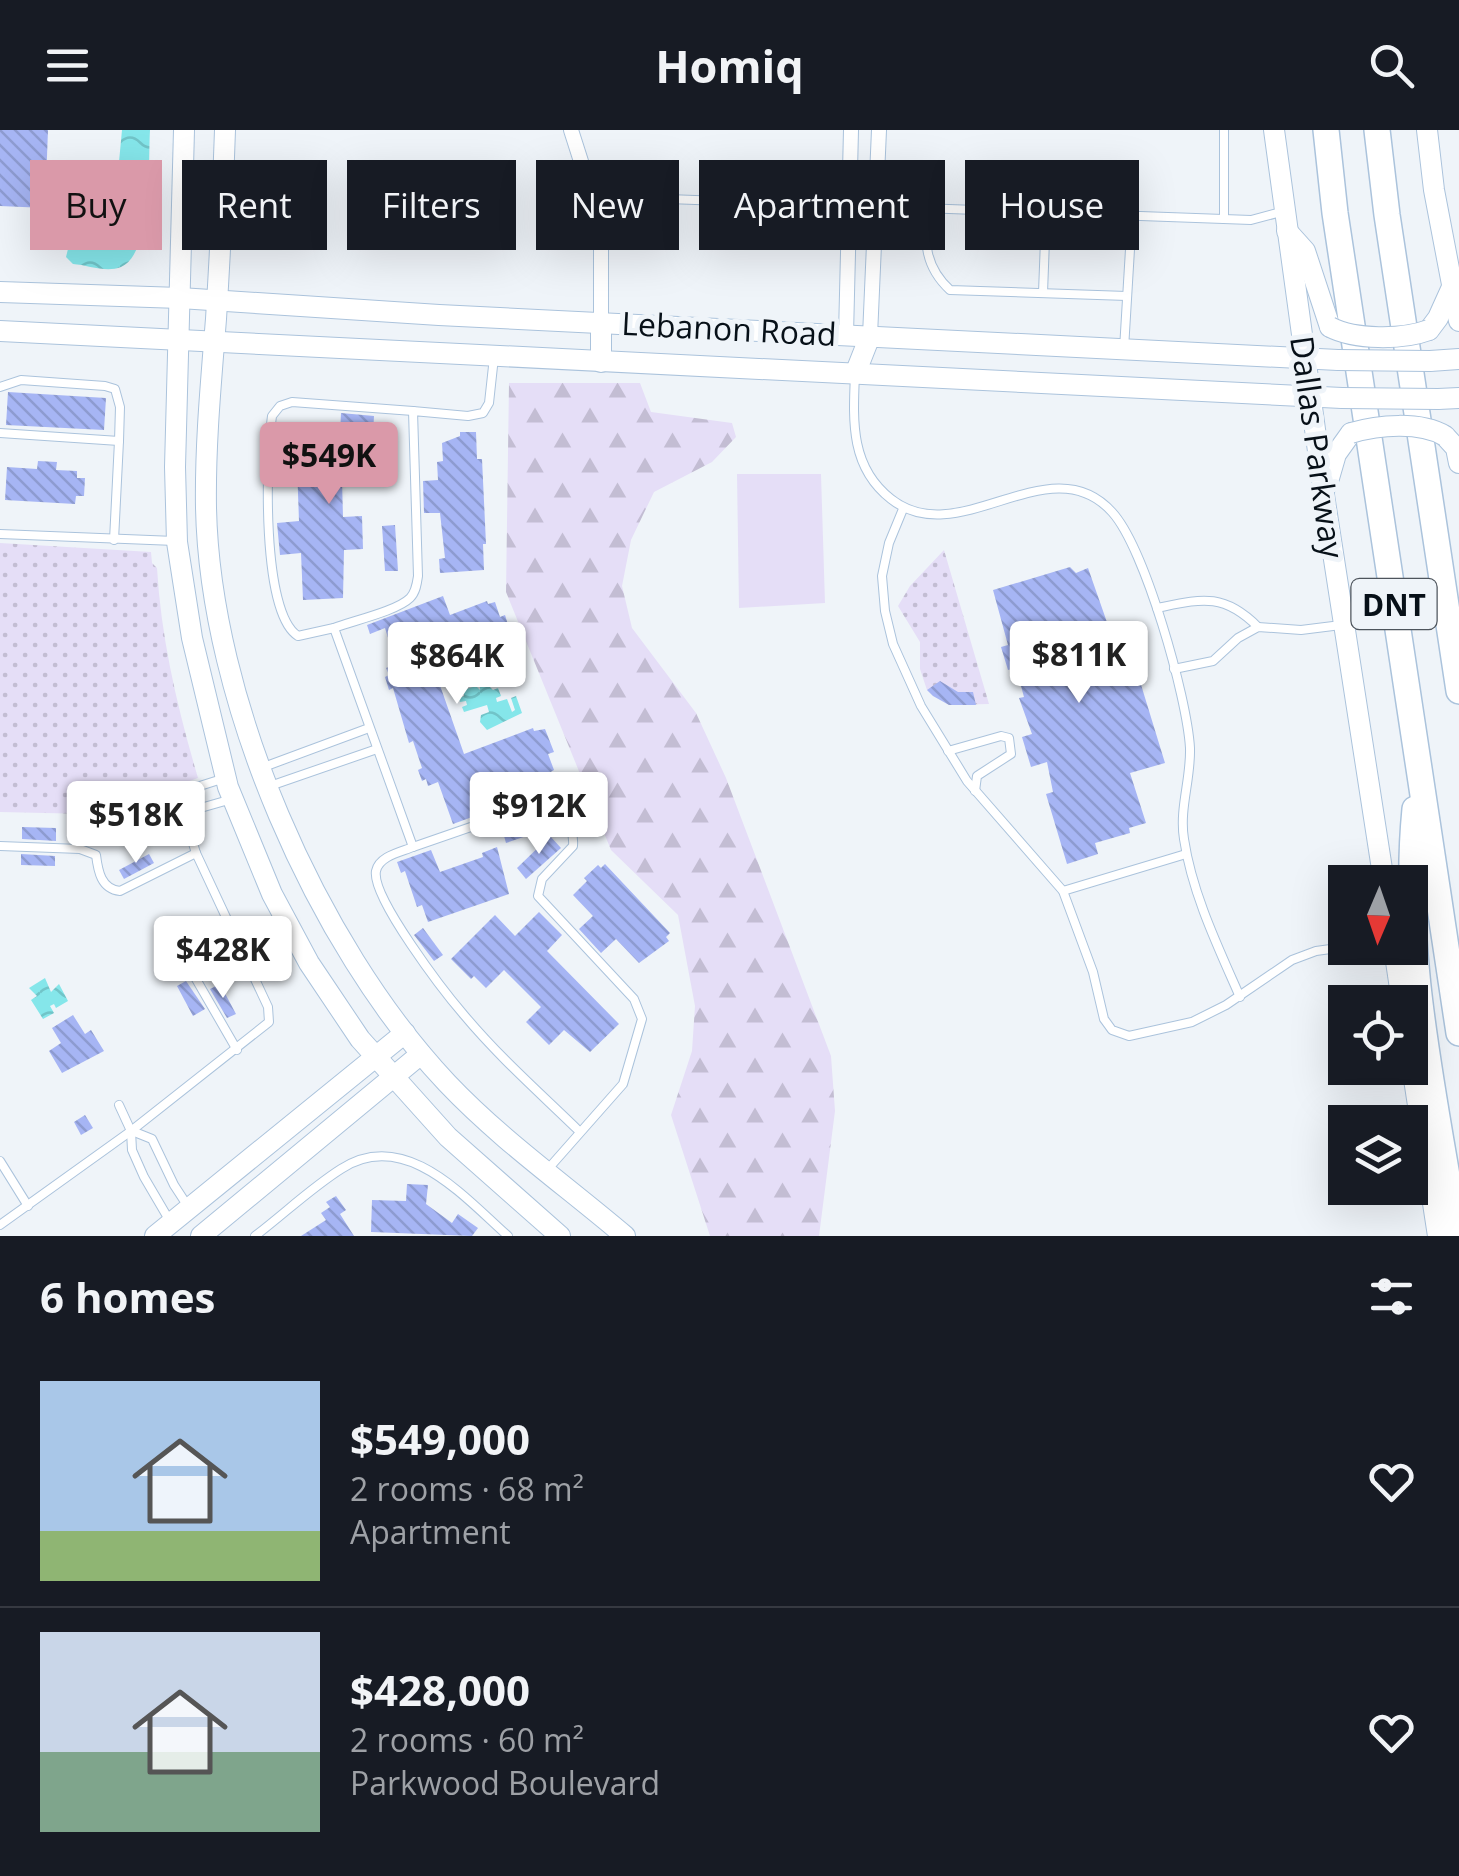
<!DOCTYPE html>
<meta charset="utf-8">
<style>
:root{--surface:#171b24;--page:#20242c;--text:#f1f3f6;--muted:#9ea1a6;--line:#363941;--accent:#da99a9}
body{margin:0;font-family:"Open Sans",sans-serif;background:var(--page);color:var(--text);height:100vh;display:flex;flex-direction:column;font-size:38px;white-space:nowrap}
*{box-sizing:border-box;margin:0}
p{font-size:32px;color:var(--muted)}
.icon{flex:none;width:55px;height:55px;fill:none;stroke:currentColor;stroke-width:2;stroke-linecap:round;stroke-linejoin:round}
.map{position:relative;height:1106px;overflow:hidden}
.panel{display:flex;flex-direction:column;background:var(--surface);flex:1}
.panel>*{flex:none}
.top-card{position:absolute;left:30px;top:30px;width:1400px;height:90px;display:flex;gap:20px}
.needle{width:65px;rotate:182deg}
.tools{position:absolute;left:1328px;top:735px;display:grid;gap:20px}
.tools a{display:grid;place-items:center;width:100px;height:100px;border-radius:0px;background:var(--surface);box-shadow:0 10px 40px #0002;font-size:50px}
.price{position:absolute;translate:-50% -85px;padding:0 22px;border-radius:10px;background:#fff;color:#222;font-size:32px;line-height:65px;filter:drop-shadow(0 2px 5px #0008)}
.price::after{content:'';position:absolute;left:50%;top:60px;width:30px;height:22px;margin-left:-15px;background:inherit;clip-path:polygon(0 0,100% 0,50% 100%)}
.price.selected{background:var(--accent);color:#111}
ul{padding:0;list-style:none}
li{display:flex;align-items:center;gap:30px;height:250px;padding:0 40px}
li+li{border-top:2px solid var(--line)}
li span{display:grid;place-items:center;flex:none;width:280px;height:200px;border-radius:0px;color:#555}
li>.icon{margin-inline-start:auto}
span .icon{width:120px;height:120px;fill:#fffc;stroke-width:1}
li b{font-size:42px}
h2{display:flex;justify-content:space-between;align-items:center;height:120px;padding:0 40px;font-size:42px}
.chip{padding:0 35px;border-radius:0px;background:var(--surface);box-shadow:0 10px 40px #0002;font-size:35px;line-height:90px}
.chip.selected{background:var(--accent);color:#111}
header{display:flex;justify-content:space-between;align-items:center;height:130px;padding:0 40px;background:var(--surface);font-size:45px;font-weight:700}
.map>svg:first-child{display:block}
.green{fill:url(#green-dots)}
.forest{fill:url(#forest-firs)}
.pitch{fill:#e5def7}
.water{fill:url(#water-waves)}
.building{fill:url(#building-back-hatch)}
.lines{fill:none;stroke-linecap:round;stroke-linejoin:round}
.lane-casing{stroke:#abc3dc;stroke-width:10}
.street-casing{stroke:#abc3dc;stroke-width:16}
.secondary-casing{stroke:#abc3dc;stroke-width:22}
.highway-casing{stroke:#abc3dc;stroke-width:28}
.lane{stroke:#fff;stroke-width:8}
.street{stroke:#fff;stroke-width:14}
.secondary{stroke:#fff;stroke-width:20}
.highway{stroke:#fff;stroke-width:25}
.secondary-bridge-casing{stroke:#abc3dc;stroke-width:22;stroke-linecap:butt}
.secondary-bridge{stroke:#fff;stroke-width:20}
.labels{text-anchor:middle;dominant-baseline:central;stroke-width:10;stroke-linejoin:round;paint-order:stroke}
.shield{fill:#eff4f9;stroke:#4d545c;stroke-width:2.5}
.shield-label{font-size:30px;font-weight:bold;fill:#071018}
.street-label{font-size:32px;fill:#071018;stroke:#eff4f9}
</style>
<header><svg class="icon" aria-label="menu" viewBox="0 0 24 24"><path d="M4 6h16M4 12h16M4 18h16"/></svg>Homiq<svg class="icon" aria-label="search" viewBox="0 0 24 24"><circle cx="10" cy="10" r="6"/><path d="M15 15l6 6"/></svg></header>
<div class="map">
<svg width="1459" height="1106" viewBox="0 0 1459 1106">
<defs>
<pattern id="green-dots" width="8" height="8" patternUnits="userSpaceOnUse" patternTransform="scale(2.5)"><rect width="8" height="8" fill="#e5def7"/><path d="M2 2h.1M6 6h.1" fill="none" stroke="#c3bdd3" stroke-width="1.8" stroke-linecap="round"/></pattern>
<pattern id="forest-firs" width="22" height="20" patternUnits="userSpaceOnUse" patternTransform="scale(2.5)"><rect width="22" height="20" fill="#e5def7"/><path d="M5 1l3.5 6h-7zM16 11l3.5 6h-7z" fill="#c3bdd3"/></pattern>
<pattern id="water-waves" width="16" height="10" patternUnits="userSpaceOnUse" patternTransform="scale(2.5)"><rect width="16" height="10" fill="#85e6ea"/><path d="M0 5q4-4 8 0t8 0" fill="none" stroke="#71c4c8"/></pattern>
<pattern id="building-back-hatch" width="6" height="6" patternUnits="userSpaceOnUse" patternTransform="scale(2.5)"><rect width="6" height="6" fill="#a6b5f4"/><path d="M-1 5l2 2M0 0l6 6M5-1l2 2" fill="none" stroke="#8d9bd0"/></pattern>
</defs>
<rect width="100%" height="100%" fill="#eff4f9"/>
<g class="green">
<path d="M0 413 151 422 152 433 157 438C161 509 178 580 198 648L166 659 178 686 0 682Z"/>
<polygon points="944,420 989,574 949,575 927,560 920,539 920,512 898,476 910,456"/>
</g>
<polygon class="forest" points="509,253 640,253 651,282 732,293 736,307 712,332 654,362 631,410 622,456 632,498 696,583 726,648 831,926 835,981 819,1106 710,1106 671,985 692,921 695,876 678,785 611,720 506,462"/>
<polygon class="pitch" points="737,344 821,344 825,473 739,478"/>
<g class="water">
<path d="M122 0H150C148 32 153 123 121 137 106 143 88 135 73 134L66 127 68 119 87 104 117 53Z"/>
<polygon points="486,553 493,560 498,558 501,566 496,568 497,572 507,569 512,582 515,580 511,568 516,566 522,583 487,600 480,592 481,585 489,582 487,575 464,582 462,577 467,575 466,571 460,572 459,568 464,566 463,560 476,556 480,560 480,555"/>
<polygon points="45,848 51,862 59,854 68,871 56,878 54,874 50,876 54,883 43,889 31,870 37,866 29,858"/>
</g>
<g class="building">
<polygon points="0,0 48,0 45,78 0,76"/>
<polygon points="8,262 106,268 104,300 6,295"/>
<polygon points="341,283 374,286 373,304 386,306 387,321 360,322 361,349 342,350 343,387 362,386 363,419 344,420 343,468 303,470 301,423 280,425 277,393 299,391 297,335 309,334 308,306 340,305"/>
<polygon points="460,302 476,302 477,329 482,329 486,414 483,414 484,440 440,443 439,429 445,428 440,383 424,383 423,351 438,350 437,332 443,331 442,313 460,306"/>
<polygon points="38,331 57,332 56,340 77,341 77,348 85,348 84,366 76,366 75,374 5,370 7,337 37,339"/>
<polygon points="395,395 398,441 385,441 382,396"/>
<polygon points="1070,437 1076,443 1088,438 1109,498 1115,496 1120,512 1127,509 1165,633 1130,643 1146,693 1129,698 1130,703 1095,713 1098,724 1067,734 1046,664 1053,662 1047,632 1031,637 1022,607 1032,604 1019,568 1024,567 1016,538 1008,540 1001,517 1008,515 993,460"/>
<polygon points="443,466 450,485 487,471 488,474 495,472 500,487 505,485 512,507 503,512 504,516 435,541 464,624 533,598 534,601 545,599 554,622 548,624 554,640 539,649 544,662 513,673 508,660 479,670 483,683 453,694 438,652 428,656 426,649 422,651 418,640 422,638 413,611 409,613 393,558 389,560 385,547 389,545 386,538 396,534 385,498 370,504 367,495"/>
<polygon points="940,551 958,562 973,562 976,575 949,575 933,566 927,560"/>
<polygon points="545,684 550,698 506,713 502,699"/>
<polygon points="22,697 56,698 56,711 22,709"/>
<polygon points="550,706 561,718 526,749 517,738"/>
<polygon points="497,717 509,764 428,792 422,775 417,777 405,741 401,743 397,732 431,720 440,742 483,727 482,723"/>
<polygon points="21,724 55,726 55,736 21,735"/>
<polygon points="149,724 154,733 124,749 119,740"/>
<polygon points="605,734 670,803 666,807 669,811 639,833 616,809 601,823 579,799 593,786 573,765 587,751 584,748 598,735 601,738"/>
<polygon points="539,782 562,805 547,821 619,894 590,922 564,900 549,915 526,892 541,877 504,840 486,858 474,846 471,849 451,829 495,785 515,806"/>
<polygon points="423,798 443,825 434,831 414,805"/>
<polygon points="200,803 205,812 176,829 170,820"/>
<polygon points="186,851 205,879 193,886 177,856"/>
<polygon points="220,854 236,884 227,888 210,859"/>
<polygon points="73,885 85,904 91,900 104,921 62,943 49,921 61,913 52,898"/>
<polygon points="85,985 93,998 81,1005 74,992"/>
<polygon points="407,1054 428,1055 426,1074 452,1093 458,1084 478,1098 472,1106 371,1102 372,1070 406,1071"/>
<polygon points="336,1066 346,1080 340,1084 354,1106 301,1106 326,1090 321,1083 330,1077 326,1072"/>
</g>
<g class="lines">
<defs>
<g id="lane">
<polyline points="1224,0 1224,89"/>
<polyline points="594,74 613,67 1251,90 1285,81"/>
<path d="M926 79C925 112 924 136 950 160L1127 166"/>
<polyline points="1043,163 1046,83"/>
<polyline points="1124,219 1132,86"/>
<path d="M494 227 489 273 483 283 468 286 413 281 418 446C417 453 416 462 410 468 397 481 352 491 334 498L413 717C401 722 379 726 376 741 371 767 445 863 464 885 499 927 540 963 579 1001"/>
<path d="M855 244C853 291 850 337 891 369 959 423 1050 313 1112 382 1145 418 1187 567 1190 618 1191 649 1179 679 1184 709 1192 763 1218 817 1240 867"/>
<polyline points="0,257 21,250 105,256 115,259 120,277 119,311"/>
<polyline points="0,303 119,311 114,410"/>
<polyline points="903,379 889,413 882,446 885,481 893,514 921,576 967,651 1063,761 1093,842 1104,889 1112,900 1129,906 1192,892 1226,875 1292,830 1316,821 1345,817"/>
<polyline points="0,404 175,411"/>
<path d="M1157 478C1201 469 1223 462 1258 497"/>
<path d="M334 498 298 506C261 483 266 328 272 286L280 276 292 272 413 281"/>
<polyline points="1174,539 1213,531 1238,508 1258,497 1301,500 1341,495"/>
<polyline points="948,621 1001,606 1009,608 1011,624 977,646 975,661"/>
<polyline points="261,638 369,598"/>
<polyline points="270,656 377,619"/>
<polyline points="183,683 232,669"/>
<path d="M0 716 80 719 96 725C98 741 101 759 120 761L196 723"/>
<path d="M413 717 540 673 559 675C569 684 574 703 573 716L542 749 538 766 634 869 642 889 623 954 548 1039"/>
<polyline points="1063,761 1186,724"/>
<polyline points="234,808 201,825 193,837 196,849 237,920"/>
<polyline points="119,975 131,1001 132,1020 144,1047 171,1093"/>
<polyline points="132,1001 152,1009 174,1055 189,1078"/>
<polyline points="0,1031 28,1076"/>
<polyline points="0,1095 131,1001 269,892 268,877 196,723 180,672 184,661 225,648"/>
<path d="M255 1106C284 1084 311 1058 341 1039 405 997 465 1068 508 1106"/>
</g>
<g id="street">
<polyline points="571,0 601,94 601,191"/>
<polyline points="846,205 851,0"/>
<polyline points="870,206 879,0"/>
</g>
<g id="secondary">
<polyline points="184,0 175,337 177,412 192,508 228,657 272,764 309,833 360,909 448,1007 560,1106"/>
<path d="M225 0C223 63 220 126 216 189 211 252 205 315 206 378 210 570 316 814 447 953 501 1010 565 1055 625 1106"/>
<polyline points="1274,0 1324,365 1384,752"/>
<polyline points="1427,0 1434,60 1459,191"/>
<polyline points="1287,101 1305,121 1330,197"/>
<polyline points="0,162 180,168 439,185 1338,230"/>
<polyline points="1429,200 1438,188 1452,157"/>
<polyline points="0,201 1342,268"/>
<polyline points="1430,231 1459,229"/>
<polyline points="601,232 601,191"/>
<polyline points="855,244 870,206"/>
<polyline points="1438,269 1459,268"/>
<polyline points="1445,306 1456,318 1459,333"/>
<polyline points="1327,355 1336,324 1351,303"/>
<polyline points="1394,818 1402,872"/>
<polyline points="1410,923 1438,1106"/>
<polyline points="155,1106 405,903"/>
<polyline points="201,1106 421,924"/>
</g>
<g id="highway">
<polyline points="1326,0 1335,83 1459,903"/>
<polyline points="1377,0 1387,85 1459,561"/>
<path d="M1415 679C1401 821 1435 967 1457 1106"/>
</g>
</defs>
<use href="#lane" class="lane-casing"/>
<use href="#street" class="street-casing"/>
<use href="#secondary" class="secondary-casing"/>
<use href="#highway" class="highway-casing"/>
<use href="#lane" class="lane"/>
<use href="#street" class="street"/>
<use href="#secondary" class="secondary"/>
<use href="#highway" class="highway"/>
<defs>
<g id="secondary-bridge">
<path d="M1330 197C1355 210 1402 210 1429 200"/>
<polyline points="1338,230 1430,231"/>
<polyline points="1342,268 1438,269"/>
<path d="M1351 303C1378 295 1420 291 1445 306"/>
</g>
</defs>
<use href="#secondary-bridge" class="secondary-bridge-casing"/>
<use href="#secondary-bridge" class="secondary-bridge"/>
</g>
<g class="labels">
<rect class="shield" x="1351.5" y="449" width="85" height="50" rx="8"/>
<g class="shield-label">
<text x="1394" y="474">DNT</text>
</g>
<g class="street-label">
<text transform="translate(729 198) rotate(3)">Lebanon Road</text>
<text transform="translate(1318 317) rotate(82)">Dallas Parkway</text>
</g>
</g>
</svg>
<div class="tools">
<a><svg class="needle" viewBox="-14 -14 28 28"><path d="M0-13l5 13h-10z" fill="#e53935"/><path d="M0 13l5-13h-10z" fill="#9ea1a6"/></svg></a>
<a><svg class="icon" aria-label="locate" viewBox="0 0 24 24"><circle cx="12" cy="12" r="6"/><path d="M12 2v4M12 18v4M2 12h4M18 12h4"/></svg></a>
<a><svg class="icon" aria-label="layers" viewBox="0 0 24 24"><path d="M12 4l9 5-9 5-9-5zM3 14l9 5 9-5"/></svg></a>
</div>
<b class="price selected" style="left:329px;top:377px">$549K</b>
<b class="price" style="left:1079px;top:576px">$811K</b>
<b class="price" style="left:457px;top:577px">$864K</b>
<b class="price" style="left:539px;top:727px">$912K</b>
<b class="price" style="left:136px;top:736px">$518K</b>
<b class="price" style="left:223px;top:871px">$428K</b>
<div class="top-card">
<a class="chip selected">Buy</a>
<a class="chip">Rent</a>
<a class="chip">Filters</a>
<a class="chip">New</a>
<a class="chip">Apartment</a>
<a class="chip">House</a>
</div>
</div>
<section class="panel">
<h2>6 homes<svg class="icon" aria-label="filters" viewBox="0 0 24 24"><path d="M4 7h16M4 17h16"/><circle cx="9" cy="7" r="2"/><circle cx="15" cy="17" r="2"/></svg></h2>
<ul>
<li><span style="background:linear-gradient(#a9c7e8 75%,#8fb573 0)"><svg class="icon" aria-label="home" viewBox="0 0 24 24"><path d="M3 11l9-7 9 7M6 9v11h12V9"/></svg></span><div><b>$549,000</b><p>2 rooms · 68 m²</p><p>Apartment</p></div><svg class="icon" aria-label="heart" viewBox="0 0 24 24"><path d="M12 20l-8-8c-3-5 5-10 8-4 3-6 11-1 8 4z"/></svg></li>
<li><span style="background:linear-gradient(#c9d6e8 60%,#7fa58c 0)"><svg class="icon" aria-label="home" viewBox="0 0 24 24"><path d="M3 11l9-7 9 7M6 9v11h12V9"/></svg></span><div><b>$428,000</b><p>2 rooms · 60 m²</p><p>Parkwood Boulevard</p></div><svg class="icon" aria-label="heart" viewBox="0 0 24 24"><path d="M12 20l-8-8c-3-5 5-10 8-4 3-6 11-1 8 4z"/></svg></li>
</ul>
</section>
